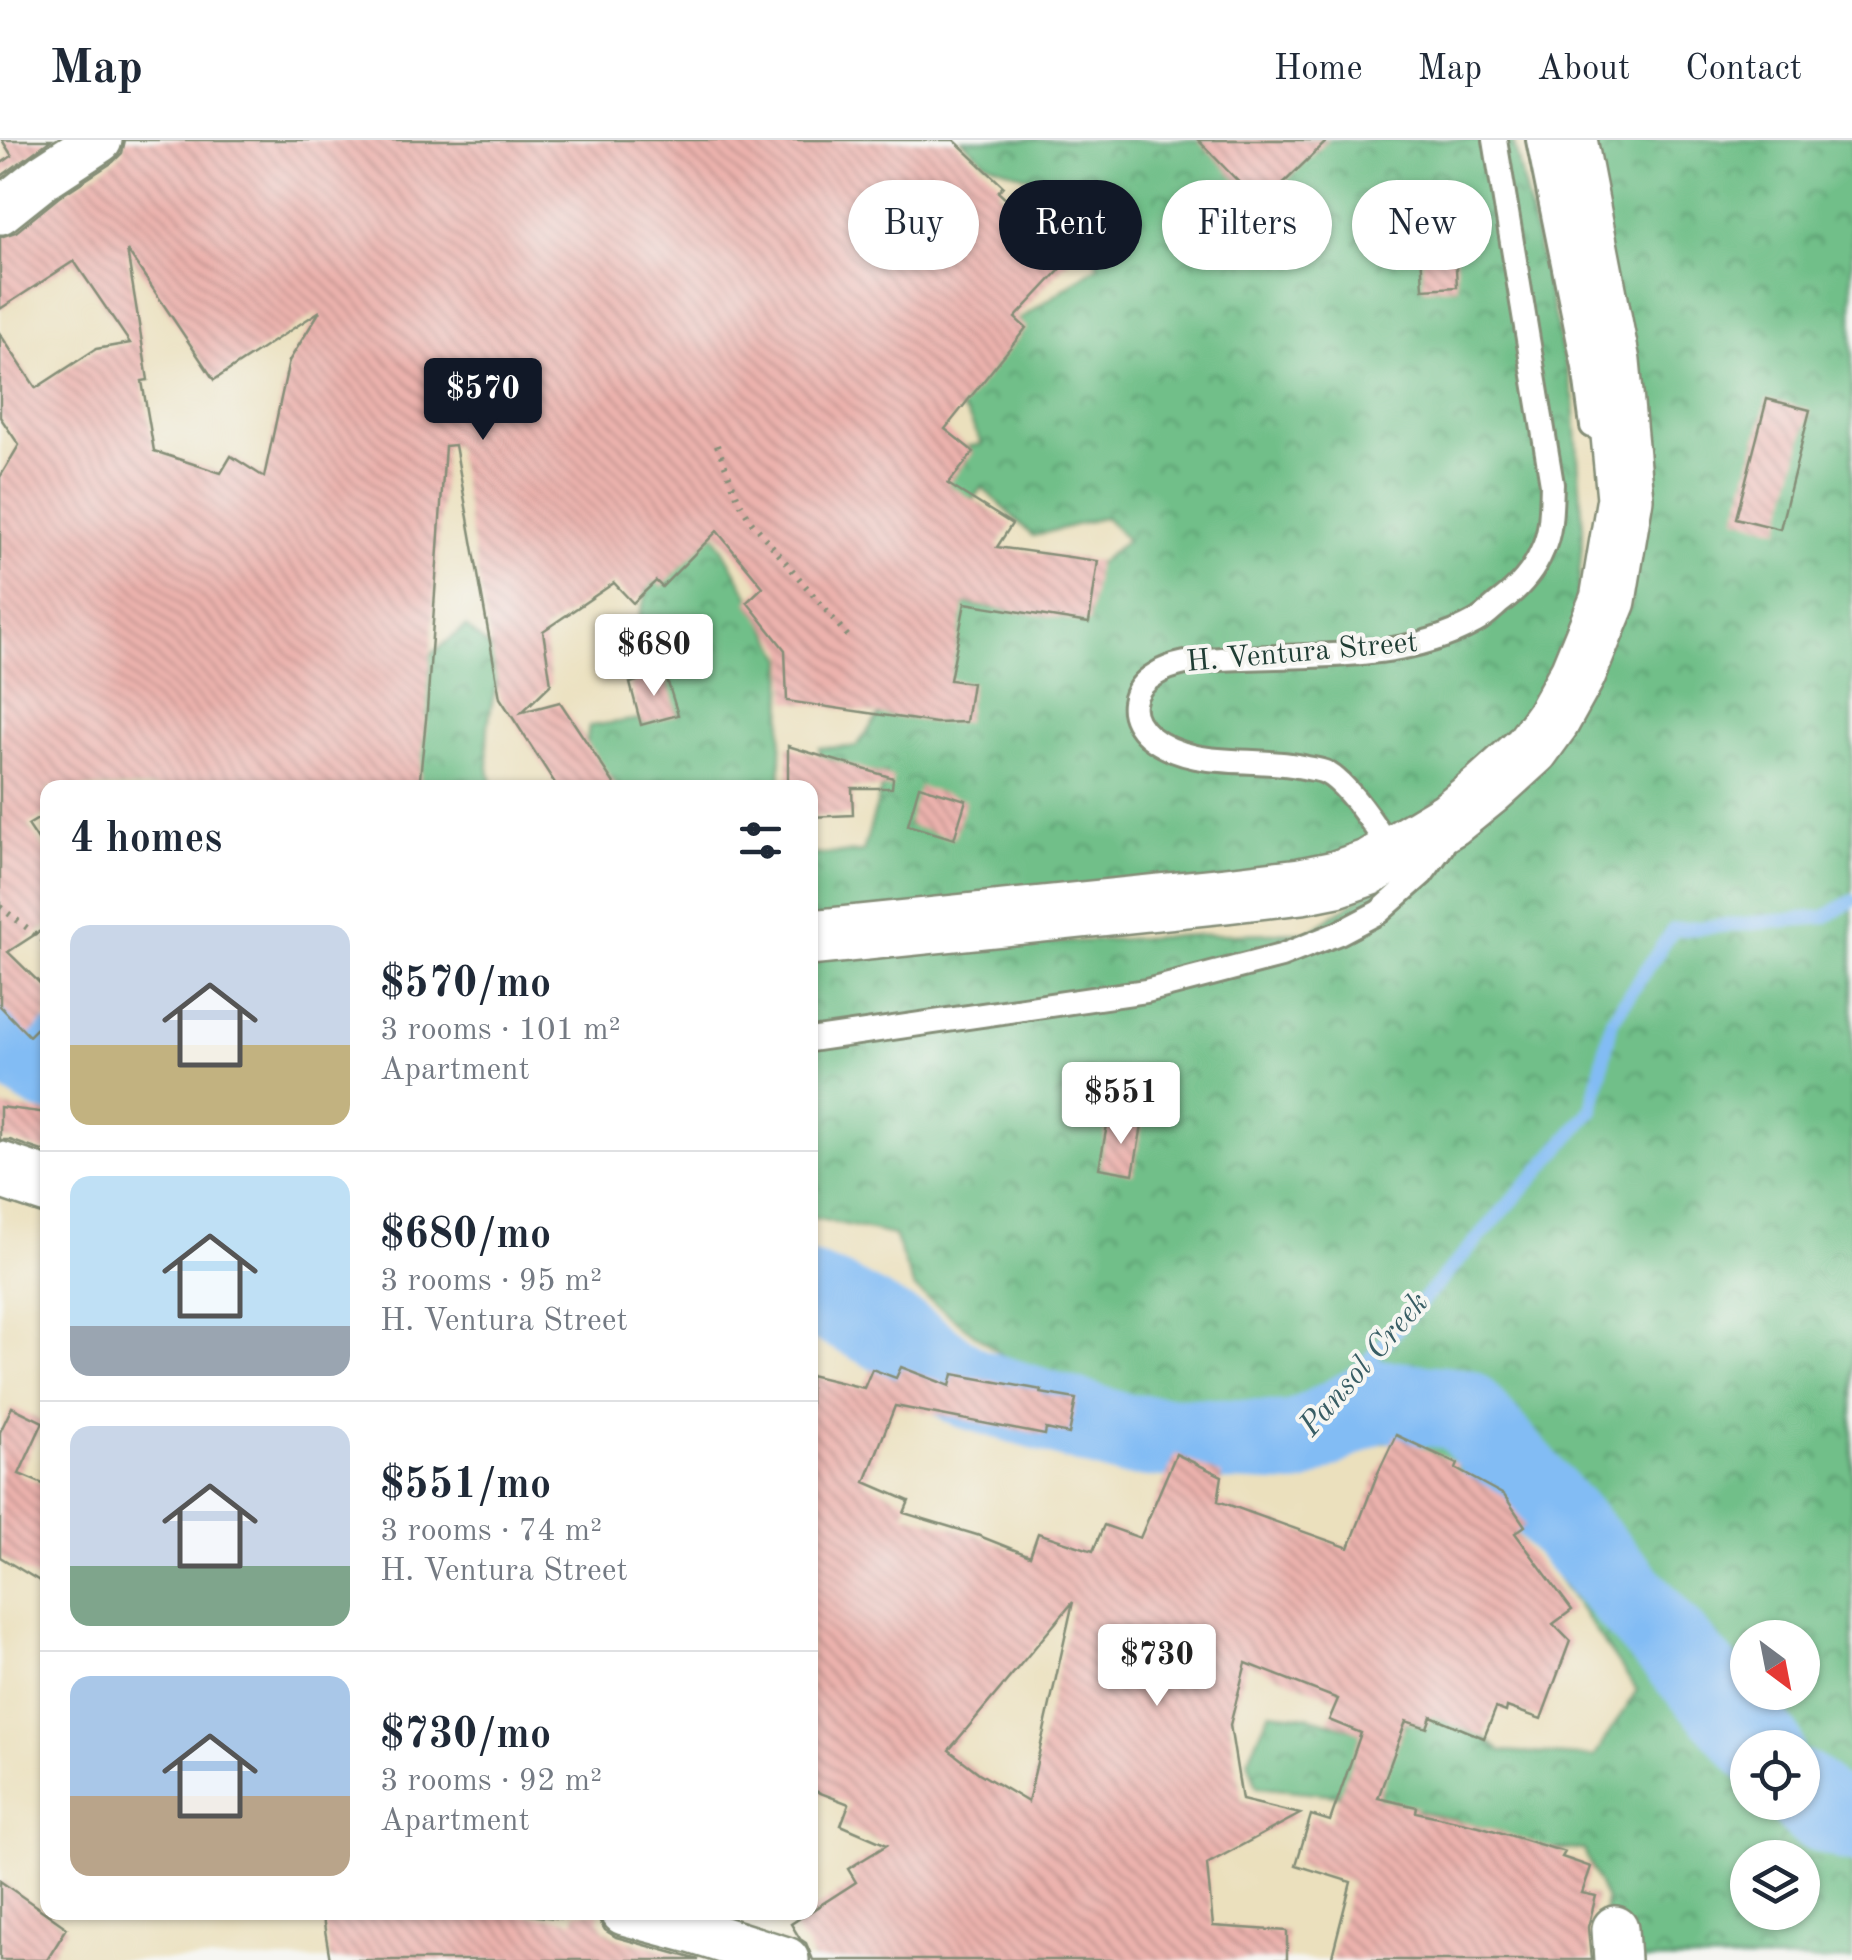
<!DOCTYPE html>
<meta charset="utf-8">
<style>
:root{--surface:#fff;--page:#f2f2f3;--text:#1f2937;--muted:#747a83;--line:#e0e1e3;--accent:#111827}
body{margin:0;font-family:"Old Standard TT",serif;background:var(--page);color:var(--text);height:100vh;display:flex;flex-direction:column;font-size:38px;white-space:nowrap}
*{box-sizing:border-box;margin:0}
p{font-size:32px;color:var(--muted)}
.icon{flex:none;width:55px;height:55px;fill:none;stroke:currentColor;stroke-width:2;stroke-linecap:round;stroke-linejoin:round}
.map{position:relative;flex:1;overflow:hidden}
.panel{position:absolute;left:40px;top:640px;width:778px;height:1140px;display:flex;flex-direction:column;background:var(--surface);border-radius:20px;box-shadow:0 2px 8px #0004}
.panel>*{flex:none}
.top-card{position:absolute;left:848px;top:40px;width:852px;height:90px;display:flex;gap:20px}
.needle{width:65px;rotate:148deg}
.buttons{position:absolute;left:1730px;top:1480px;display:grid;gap:20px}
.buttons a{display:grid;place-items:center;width:90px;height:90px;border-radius:50%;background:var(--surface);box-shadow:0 2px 8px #0004;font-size:50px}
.price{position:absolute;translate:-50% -85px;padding:0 22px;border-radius:10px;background:#fff;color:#222;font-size:32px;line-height:65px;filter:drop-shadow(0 2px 5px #0008)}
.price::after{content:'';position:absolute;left:50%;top:60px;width:30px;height:22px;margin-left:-15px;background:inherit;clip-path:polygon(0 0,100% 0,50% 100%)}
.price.selected{background:var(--accent);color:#fff}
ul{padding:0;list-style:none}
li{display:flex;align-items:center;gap:30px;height:250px;padding:0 30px}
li+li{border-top:2px solid var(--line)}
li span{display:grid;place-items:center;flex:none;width:280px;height:200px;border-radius:20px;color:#555}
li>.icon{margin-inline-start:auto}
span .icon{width:120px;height:120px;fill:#fffc;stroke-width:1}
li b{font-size:42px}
h2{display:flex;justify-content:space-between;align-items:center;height:120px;padding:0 30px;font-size:42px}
.tag{padding:0 35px;border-radius:45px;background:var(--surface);box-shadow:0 2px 8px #0004;font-size:35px;line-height:90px}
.tag.selected{background:var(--accent);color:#fff}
header{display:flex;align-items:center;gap:60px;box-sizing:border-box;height:140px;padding:0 50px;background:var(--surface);border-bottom:2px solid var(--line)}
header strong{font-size:48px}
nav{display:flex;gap:55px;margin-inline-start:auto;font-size:35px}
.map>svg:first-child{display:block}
.forest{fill:url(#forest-crowns);stroke:#487e5e;stroke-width:2.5;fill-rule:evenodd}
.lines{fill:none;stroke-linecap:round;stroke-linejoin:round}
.stream{stroke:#82bcf4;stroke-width:14}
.river{stroke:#82bcf4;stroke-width:82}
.building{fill:url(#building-back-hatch);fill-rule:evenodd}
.service-casing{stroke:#858e78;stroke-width:28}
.minor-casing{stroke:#858e78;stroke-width:50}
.tertiary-casing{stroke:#858e78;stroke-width:60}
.path{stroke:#858e78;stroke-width:6;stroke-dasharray:2.5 8;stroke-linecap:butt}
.service{stroke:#fff;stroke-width:22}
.minor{stroke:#fff;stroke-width:45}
.tertiary{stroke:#fff;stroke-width:55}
.labels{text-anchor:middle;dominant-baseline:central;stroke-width:8;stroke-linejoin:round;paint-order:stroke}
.street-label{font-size:30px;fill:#1f3d34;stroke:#f6f6f2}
.water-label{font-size:32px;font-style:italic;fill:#385d64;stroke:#f6f6f2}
</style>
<header>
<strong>Map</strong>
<nav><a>Home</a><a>Map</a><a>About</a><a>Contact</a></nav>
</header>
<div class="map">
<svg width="1852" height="1820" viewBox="0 0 1852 1820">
<defs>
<pattern id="forest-crowns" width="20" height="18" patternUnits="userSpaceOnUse" patternTransform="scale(2.5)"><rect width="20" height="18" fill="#71bf89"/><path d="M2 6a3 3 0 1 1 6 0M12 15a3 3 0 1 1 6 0" fill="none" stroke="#5c9c71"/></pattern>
<pattern id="building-back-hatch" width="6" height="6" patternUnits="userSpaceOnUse" patternTransform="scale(2.5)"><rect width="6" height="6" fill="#ecb2ad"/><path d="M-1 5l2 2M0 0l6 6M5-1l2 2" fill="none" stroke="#bf928e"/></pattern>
</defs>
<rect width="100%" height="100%" fill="#f6f6f2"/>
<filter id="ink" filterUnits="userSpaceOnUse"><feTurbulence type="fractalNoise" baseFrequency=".01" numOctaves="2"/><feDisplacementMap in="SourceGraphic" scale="20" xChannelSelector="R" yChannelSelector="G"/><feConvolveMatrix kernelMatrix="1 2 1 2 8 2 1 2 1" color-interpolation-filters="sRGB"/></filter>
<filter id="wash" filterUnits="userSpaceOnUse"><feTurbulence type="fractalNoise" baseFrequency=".0048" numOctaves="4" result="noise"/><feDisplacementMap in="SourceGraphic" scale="40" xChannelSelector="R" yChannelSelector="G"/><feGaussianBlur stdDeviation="2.25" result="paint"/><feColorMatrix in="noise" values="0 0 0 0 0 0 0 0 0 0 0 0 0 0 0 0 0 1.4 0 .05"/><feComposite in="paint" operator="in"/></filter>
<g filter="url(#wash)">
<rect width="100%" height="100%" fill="#ebe0bd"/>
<g class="forest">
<polygon points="962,0 1513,0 1574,261 1583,389 1575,491 1528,587 1446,661 1324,728 810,784 810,715 863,712 886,633 824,637 819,608 856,607 889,562 933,460 1084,480 1095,426 1127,400 1105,377 1033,396 982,347 938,406 948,310 982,304 967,274 936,248 975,187 1019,180 1099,125 1037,40 986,22"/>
<path d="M1589 0H1852V1820H1600L1606 1760 1584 1710 1534 1708 1453 1680 1370 1658 1257 1647 1248 1620 1270 1572 1308 1576 1381 1598 1399 1555 1456 1574 1501 1611 1594 1617 1637 1550 1524 1389 1429 1339 1393 1300 1310 1319 1031 1237 914 1148 894 1095 810 1077V817L1196 795 1308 792 1409 726 1631 466ZM1748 1498H1802V1552H1748ZM1748 1608H1802V1662H1748ZM1748 1718H1802V1772H1748Z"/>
<polygon points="703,373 784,519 780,647 580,648 589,586 677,574 632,499 657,421"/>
<path d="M466 487 503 520C490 567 480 600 493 647L260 648Z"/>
</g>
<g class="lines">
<polyline class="stream" points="1294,1303 1549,1020 1592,970 1612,880 1673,790 1825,777 1852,761"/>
<g class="river">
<polyline points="0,901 48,931"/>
<polyline points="810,1154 839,1166 903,1200 967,1247 1125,1295 1294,1303 1377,1260 1462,1269 1763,1608"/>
<polyline points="1802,1652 1819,1670 1852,1681"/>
</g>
</g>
<g id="blocks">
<g class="building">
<polygon points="2,0 51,0 0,37 0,24 12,16"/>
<path d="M125 0H954L1003 46 998 52 1071 118 1015 178 1026 188 945 289 974 312 948 344 1012 384 997 407 1098 421 1089 483 965 463 950 540 972 543 966 582 936 583 787 561 785 510 747 462 763 447 717 391 662 447 656 441 633 463 614 443 543 491 551 544 522 572 560 562 617 648H558L500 558 455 305 445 306 427 570 419 648H48V673L28 685 48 715V786L8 812 48 851V877L29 896 0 866V337L19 305 0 277V194L36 248 96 209 130 203 74 121 0 169V97L16 92 59 57 113 22 122 13ZM127 110 214 240 320 171 289 221 264 337 231 316 221 333 154 311 142 241 148 240Z"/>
<polygon points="1198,0 1328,0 1261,65"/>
<polygon points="1454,89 1457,147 1423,149 1420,92"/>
<polygon points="1767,259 1810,270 1780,389 1736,378"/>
<polygon points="665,533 678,575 641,585 630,543"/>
<polygon points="788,606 893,638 892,648 852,648 853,675 810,677 810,648 788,648"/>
<polygon points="919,646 966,660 954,699 908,685"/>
<polygon points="0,967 48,973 48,1010 42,1011 10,1000 0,1000"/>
<polygon points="1108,980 1142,986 1133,1034 1099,1028"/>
<path d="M901 1227 950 1246 953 1234 1042 1250 1041 1253 1076 1259 1069 1294 1046 1289 1045 1295 895 1266 865 1342 909 1361 904 1373 977 1395 1030 1416 1038 1393 1093 1411 1104 1385 1140 1398 1176 1314 1222 1336 1218 1361 1349 1408 1377 1335 1396 1295 1458 1324 1456 1329 1504 1355 1525 1386 1515 1393 1572 1470 1553 1484 1570 1501 1541 1579 1507 1567 1506 1572 1496 1568 1484 1598 1431 1576 1427 1588 1406 1581 1378 1658 1417 1667 1416 1672 1479 1686 1565 1712 1562 1717 1591 1727 1582 1753 1596 1756 1588 1787 1591 1820H1331L1351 1742 1296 1725 1311 1675 1330 1681 1361 1593 1329 1580 1338 1559 1246 1523 1230 1585 1242 1660 1300 1674 1207 1724 1213 1786 1287 1791V1820H813L806 1803 800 1799 791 1784 856 1742 848 1729 887 1705 841 1685 849 1664 810 1649V1235L864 1248 872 1229 896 1238ZM1073 1462 1028 1662 979 1633 949 1610Z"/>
<polygon points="12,1267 43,1282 19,1334 48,1346 48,1446 0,1417 0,1292"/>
<polygon points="0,1741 67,1788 47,1820 0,1820"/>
<polygon points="322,1772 500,1772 574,1780 576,1772 599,1772 599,1780 605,1790 616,1797 699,1820 330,1820"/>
</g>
</g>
</g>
<g filter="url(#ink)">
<use href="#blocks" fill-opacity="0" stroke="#858e78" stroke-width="2.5"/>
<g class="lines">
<defs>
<g id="service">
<polyline points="1538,0 1584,227 1592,286"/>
<path d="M1393 714C1379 692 1348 643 1325 632 1319 629 1310 629 1303 627 1253 616 1192 631 1149 596 1140 588 1132 576 1134 563 1136 550 1144 541 1156 534 1175 522 1199 521 1221 519 1303 514 1402 523 1475 482 1484 477 1492 469 1499 463 1518 449 1533 433 1542 411 1552 391 1551 366 1552 344L1495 0"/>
<polyline points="810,900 1146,851 1281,816 1339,793 1379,772 1422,734 1442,707 1444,699"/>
</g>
<g id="minor">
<polyline points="0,71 44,36 99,0"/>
<polyline points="624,1772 691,1790 786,1820"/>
<polyline points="1615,1789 1617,1820"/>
</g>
<g id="tertiary">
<polyline points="810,798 1226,755 1301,746 1336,739 1370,727 1450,679 1487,649 1531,609 1552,580 1578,533 1608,460 1625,358 1612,222 1569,0"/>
<polyline points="0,1030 48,1046"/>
</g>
</defs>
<use href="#service" class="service-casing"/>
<use href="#minor" class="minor-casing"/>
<use href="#tertiary" class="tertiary-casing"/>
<g class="path">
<polyline points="717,305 739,361 751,381 851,500"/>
<polyline points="0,767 48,804"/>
</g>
<use href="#service" class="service"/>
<use href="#minor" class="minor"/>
<use href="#tertiary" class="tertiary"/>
</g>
</g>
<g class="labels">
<g class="street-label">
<text transform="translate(1302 513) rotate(-5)">H. Ventura Street</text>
</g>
<g class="water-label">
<text transform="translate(1365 1225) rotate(-49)">Pansol Creek</text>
</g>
</g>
</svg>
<div class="buttons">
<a><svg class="needle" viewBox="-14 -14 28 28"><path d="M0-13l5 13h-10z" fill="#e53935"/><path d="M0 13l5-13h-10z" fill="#747a83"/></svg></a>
<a><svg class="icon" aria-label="locate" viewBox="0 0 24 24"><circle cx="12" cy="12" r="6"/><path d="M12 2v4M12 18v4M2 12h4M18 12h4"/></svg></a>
<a><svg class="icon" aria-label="layers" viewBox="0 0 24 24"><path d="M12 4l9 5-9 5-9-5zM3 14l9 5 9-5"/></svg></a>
</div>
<b class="price selected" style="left:483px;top:303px">$570</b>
<b class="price" style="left:654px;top:559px">$680</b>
<b class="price" style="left:1121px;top:1007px">$551</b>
<b class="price" style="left:1157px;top:1569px">$730</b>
<div class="top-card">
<a class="tag">Buy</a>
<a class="tag selected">Rent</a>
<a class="tag">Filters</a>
<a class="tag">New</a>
</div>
<section class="panel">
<h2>4 homes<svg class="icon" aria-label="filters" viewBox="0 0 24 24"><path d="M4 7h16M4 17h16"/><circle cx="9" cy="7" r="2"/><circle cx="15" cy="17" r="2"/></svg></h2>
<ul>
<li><span style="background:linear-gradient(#c9d6e8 60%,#c2b280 0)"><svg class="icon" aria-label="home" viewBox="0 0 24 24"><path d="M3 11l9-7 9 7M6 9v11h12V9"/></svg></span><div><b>$570/mo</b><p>3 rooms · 101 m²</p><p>Apartment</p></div></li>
<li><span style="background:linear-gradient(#bfe0f5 75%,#9aa5b1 0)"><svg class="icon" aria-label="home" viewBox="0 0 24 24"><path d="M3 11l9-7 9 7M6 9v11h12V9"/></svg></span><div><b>$680/mo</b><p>3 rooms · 95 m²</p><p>H. Ventura Street</p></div></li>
<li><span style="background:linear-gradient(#c9d6e8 70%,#7fa58c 0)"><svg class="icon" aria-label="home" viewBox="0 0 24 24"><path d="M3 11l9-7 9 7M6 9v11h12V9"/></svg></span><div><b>$551/mo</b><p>3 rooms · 74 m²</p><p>H. Ventura Street</p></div></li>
<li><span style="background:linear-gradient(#a9c7e8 60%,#b9a48a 0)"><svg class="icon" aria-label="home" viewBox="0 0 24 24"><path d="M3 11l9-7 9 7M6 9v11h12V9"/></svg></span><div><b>$730/mo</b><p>3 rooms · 92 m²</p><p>Apartment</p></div></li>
</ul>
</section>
</div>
